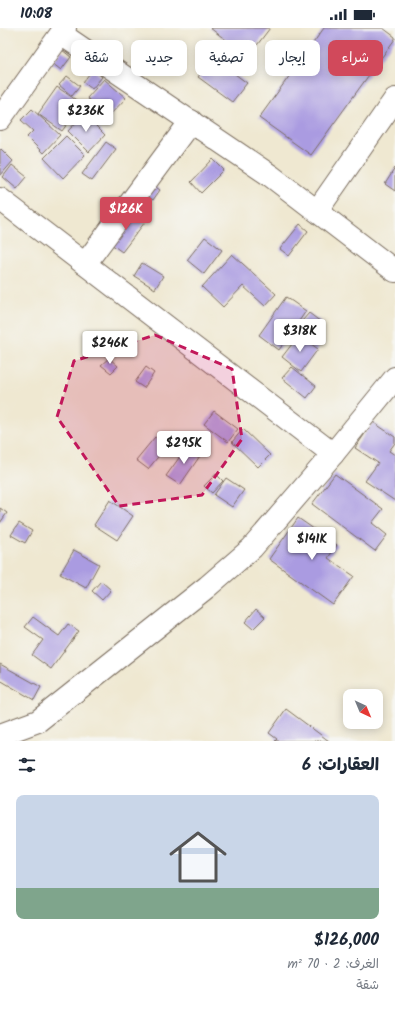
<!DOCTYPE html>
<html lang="ar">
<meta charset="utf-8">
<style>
:root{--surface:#fff;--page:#f2f2f3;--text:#1f2937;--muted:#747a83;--line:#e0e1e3;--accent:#d1495b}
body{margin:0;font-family:Kalam,"Playpen Sans Arabic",sans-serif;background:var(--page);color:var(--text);direction:rtl;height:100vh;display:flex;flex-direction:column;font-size:15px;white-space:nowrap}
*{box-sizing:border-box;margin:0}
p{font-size:13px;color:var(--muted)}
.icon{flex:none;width:22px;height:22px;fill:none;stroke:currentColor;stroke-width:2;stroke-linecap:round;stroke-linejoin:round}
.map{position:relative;height:713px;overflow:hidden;direction:ltr}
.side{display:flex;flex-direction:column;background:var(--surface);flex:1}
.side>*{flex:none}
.banner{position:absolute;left:12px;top:12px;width:371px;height:36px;direction:rtl;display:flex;gap:8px}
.needle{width:26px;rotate:136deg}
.controls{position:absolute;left:343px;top:661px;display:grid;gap:8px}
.controls a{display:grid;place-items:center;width:40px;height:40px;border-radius:8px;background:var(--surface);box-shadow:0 2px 10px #0003;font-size:20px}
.price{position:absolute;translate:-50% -34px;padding:0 9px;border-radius:4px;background:#fff;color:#222;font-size:13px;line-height:26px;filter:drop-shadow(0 1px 2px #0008)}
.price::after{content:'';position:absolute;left:50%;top:24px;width:12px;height:9px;margin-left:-6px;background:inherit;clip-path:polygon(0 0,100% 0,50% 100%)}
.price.active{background:var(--accent);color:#fff}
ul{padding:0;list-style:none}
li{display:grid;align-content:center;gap:8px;height:212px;padding:0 16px}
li+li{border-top:1px solid var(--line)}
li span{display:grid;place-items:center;height:124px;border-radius:8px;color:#555}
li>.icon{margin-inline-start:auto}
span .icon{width:72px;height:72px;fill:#fffc;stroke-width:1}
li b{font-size:17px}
h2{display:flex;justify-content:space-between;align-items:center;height:48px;padding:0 16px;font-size:17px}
.chip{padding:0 14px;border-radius:8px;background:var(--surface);box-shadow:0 2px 10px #0003;font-size:14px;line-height:36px}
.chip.active{background:var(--accent);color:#fff}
.status{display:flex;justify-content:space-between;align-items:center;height:28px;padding:0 20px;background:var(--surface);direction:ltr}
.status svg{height:11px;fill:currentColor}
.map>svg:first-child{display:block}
.building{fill:#aa9be1}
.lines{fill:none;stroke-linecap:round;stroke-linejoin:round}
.minor-casing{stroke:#7a6c5d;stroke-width:24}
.minor{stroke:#fff;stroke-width:22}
.marked{fill:#c2185b;fill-opacity:0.2;stroke:#c2185b;stroke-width:3;stroke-dasharray:8 5;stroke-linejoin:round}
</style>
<div class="status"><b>10:08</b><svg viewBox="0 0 49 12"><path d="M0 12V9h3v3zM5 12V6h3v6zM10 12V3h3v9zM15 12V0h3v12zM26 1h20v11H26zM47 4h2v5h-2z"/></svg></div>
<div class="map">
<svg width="395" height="713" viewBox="0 0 395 713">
<rect width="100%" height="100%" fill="#f6f6f2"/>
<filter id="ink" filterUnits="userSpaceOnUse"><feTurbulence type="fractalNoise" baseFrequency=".025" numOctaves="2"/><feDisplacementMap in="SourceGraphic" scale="8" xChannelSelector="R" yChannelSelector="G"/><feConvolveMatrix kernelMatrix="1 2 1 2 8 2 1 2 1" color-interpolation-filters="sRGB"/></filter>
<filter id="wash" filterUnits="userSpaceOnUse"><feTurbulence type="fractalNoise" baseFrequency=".012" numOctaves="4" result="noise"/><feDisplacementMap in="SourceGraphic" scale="16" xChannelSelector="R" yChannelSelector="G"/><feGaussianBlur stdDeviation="0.9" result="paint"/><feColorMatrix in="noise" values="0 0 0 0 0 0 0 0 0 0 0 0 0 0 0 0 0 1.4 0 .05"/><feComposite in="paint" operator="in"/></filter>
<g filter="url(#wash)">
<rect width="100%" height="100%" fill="#efe8d1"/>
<g id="blocks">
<g class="building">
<polygon points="210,0 270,0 235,46 247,55 232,74 198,49 226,12"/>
<polygon points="324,0 383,0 395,9 395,11 311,127 259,90"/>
<polygon points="62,22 71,29 61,42 52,35"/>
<polygon points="93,41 102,49 92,61 83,54"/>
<polygon points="67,48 80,58 72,68 59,57"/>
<polygon points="104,51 126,70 108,89 87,70"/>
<polygon points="57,59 82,76 62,103 38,86"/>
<polygon points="32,81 60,107 43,125 27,109 33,103 21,92"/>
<polygon points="84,86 105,107 89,124 68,103"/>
<polygon points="66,108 85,127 63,150 44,130"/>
<polygon points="106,114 116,121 92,153 82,146"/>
<polygon points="1,121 13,133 0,148 0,122"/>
<polygon points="213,131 224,142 201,165 191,154"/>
<polygon points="12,137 27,149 17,161 3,149"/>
<polygon points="395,140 395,163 385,156"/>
<polygon points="149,154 160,162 153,172 141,164"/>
<polygon points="129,183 145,194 122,224 107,213"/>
<polygon points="300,196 308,203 289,228 280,221"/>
<polygon points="205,209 222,222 204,246 187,232"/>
<polygon points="232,226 276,266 265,278 243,258 223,279 202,259"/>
<polygon points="142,235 163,248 155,261 134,248"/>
<polygon points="286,269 306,283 279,322 259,307"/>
<polygon points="309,285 321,294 307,311 295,301"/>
<polygon points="299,307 318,321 301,344 282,329"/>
<polygon points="109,330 118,338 111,345 101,337"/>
<polygon points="146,339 154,345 144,360 135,354"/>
<polygon points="292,339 316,358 307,370 282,350"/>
<polygon points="214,383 238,401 228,414 204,396"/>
<polygon points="373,394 395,409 395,415 389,423 395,427 395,473 365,453 378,435 355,420"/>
<polygon points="243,401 270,427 258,439 232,414"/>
<polygon points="155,409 167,418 148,441 136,432"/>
<polygon points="189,416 202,425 180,457 166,448"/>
<polygon points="216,446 223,453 212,465 204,458"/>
<polygon points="335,446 383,481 372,495 387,507 375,523 312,476"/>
<polygon points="226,450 244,462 232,479 214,467"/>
<polygon points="110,472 133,488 117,512 94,497"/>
<polygon points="0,480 7,485 0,495"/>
<polygon points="298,490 337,517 328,530 354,548 333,577 269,531"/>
<polygon points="19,495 32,503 25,515 11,507"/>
<polygon points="74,522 99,536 86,560 60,546"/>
<polygon points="101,553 111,562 102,572 92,563"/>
<polygon points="256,581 265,589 253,601 245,594"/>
<polygon points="33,589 59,608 68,596 79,603 51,641 32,627 43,612 25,599"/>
<polygon points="0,636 41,659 34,672 0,652"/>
<polygon points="286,681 329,713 275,713 277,711 269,705"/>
</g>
</g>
</g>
<g filter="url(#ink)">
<use href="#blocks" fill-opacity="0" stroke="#7a6c5d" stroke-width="1"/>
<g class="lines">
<defs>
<g id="minor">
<polyline points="61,6 271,148 395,243"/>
<polyline points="0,91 65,0"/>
<polyline points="0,171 333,426"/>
<polyline points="317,183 395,71"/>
<polyline points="85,236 191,93"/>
<polyline points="0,707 38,693 207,559 252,520 333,426 395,350"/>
</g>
</defs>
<use href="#minor" class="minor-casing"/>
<use href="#minor" class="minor"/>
</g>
</g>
<path class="marked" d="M155 307 232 341 242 411 202 467 119 478 57 389 74 333Z"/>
</svg>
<div class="controls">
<a><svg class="needle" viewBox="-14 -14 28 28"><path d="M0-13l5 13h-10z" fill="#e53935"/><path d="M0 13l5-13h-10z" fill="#747a83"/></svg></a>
</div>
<b class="price" style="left:86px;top:105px">$236K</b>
<b class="price active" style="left:126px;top:203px">$126K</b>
<b class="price" style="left:300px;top:325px">$318K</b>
<b class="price" style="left:110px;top:337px">$246K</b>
<b class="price" style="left:184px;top:437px">$295K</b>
<b class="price" style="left:312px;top:533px">$141K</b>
<div class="banner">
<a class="chip active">شراء</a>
<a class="chip">إيجار</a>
<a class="chip">تصفية</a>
<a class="chip">جديد</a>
<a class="chip">شقة</a>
</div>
</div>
<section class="side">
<h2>العقارات: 6<svg class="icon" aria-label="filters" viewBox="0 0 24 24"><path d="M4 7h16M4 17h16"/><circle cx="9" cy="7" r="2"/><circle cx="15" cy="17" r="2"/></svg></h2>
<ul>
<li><span style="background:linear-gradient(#c9d6e8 75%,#7fa58c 0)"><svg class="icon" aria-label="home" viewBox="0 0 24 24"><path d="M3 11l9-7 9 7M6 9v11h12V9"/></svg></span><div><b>$126,000</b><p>الغرف: 2 · 70 m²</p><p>شقة</p></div></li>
</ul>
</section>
